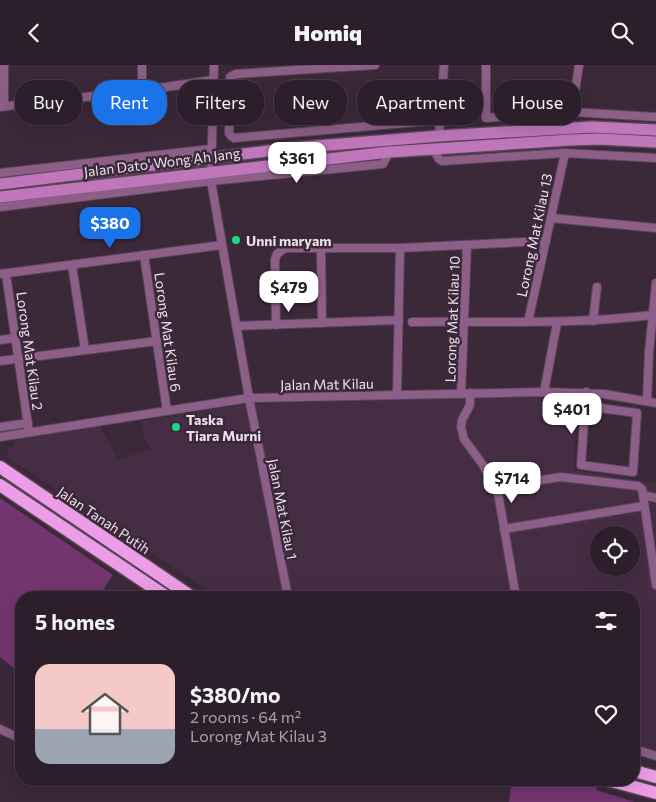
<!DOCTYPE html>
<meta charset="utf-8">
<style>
:root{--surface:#2c1e2b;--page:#382b37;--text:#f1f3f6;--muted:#a6a2a9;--line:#483c47;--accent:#1a73e8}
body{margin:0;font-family:Commissioner,sans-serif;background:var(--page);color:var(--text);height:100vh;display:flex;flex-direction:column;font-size:19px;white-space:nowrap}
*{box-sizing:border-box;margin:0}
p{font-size:16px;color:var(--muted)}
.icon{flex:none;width:28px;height:28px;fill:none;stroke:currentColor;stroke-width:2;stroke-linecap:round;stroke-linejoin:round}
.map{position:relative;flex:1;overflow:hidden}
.side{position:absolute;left:15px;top:526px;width:625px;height:195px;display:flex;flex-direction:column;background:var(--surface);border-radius:20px;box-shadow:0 5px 20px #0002,0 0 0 1px var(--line)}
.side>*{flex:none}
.guide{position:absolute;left:15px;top:15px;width:626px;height:45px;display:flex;gap:10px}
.controls{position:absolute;left:590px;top:461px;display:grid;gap:10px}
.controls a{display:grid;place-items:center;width:50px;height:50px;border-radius:50%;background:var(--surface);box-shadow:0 5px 20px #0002,0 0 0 1px var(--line);font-size:25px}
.price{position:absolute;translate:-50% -42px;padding:0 11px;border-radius:10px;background:#fff;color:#222;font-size:16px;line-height:32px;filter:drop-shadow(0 1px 2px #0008)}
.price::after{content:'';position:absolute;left:50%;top:30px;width:15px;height:11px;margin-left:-8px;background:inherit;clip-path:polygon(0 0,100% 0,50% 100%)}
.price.current{background:var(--accent);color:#fff}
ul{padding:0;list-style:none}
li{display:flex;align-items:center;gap:15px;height:125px;padding:0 20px}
li span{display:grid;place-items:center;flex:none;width:140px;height:100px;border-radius:15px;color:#555}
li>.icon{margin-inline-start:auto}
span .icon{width:60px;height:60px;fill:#fffc;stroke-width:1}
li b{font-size:21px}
h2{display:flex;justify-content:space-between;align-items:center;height:60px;padding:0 20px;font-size:21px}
.pill{padding:0 18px;border-radius:20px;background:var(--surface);box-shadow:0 5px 20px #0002,0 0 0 1px var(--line);font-size:18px;line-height:45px}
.pill.current{background:var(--accent);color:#fff}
header{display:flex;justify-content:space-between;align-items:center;height:65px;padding:0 20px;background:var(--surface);font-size:22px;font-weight:800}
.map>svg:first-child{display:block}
.built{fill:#452d44;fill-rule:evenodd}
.green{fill:#733570}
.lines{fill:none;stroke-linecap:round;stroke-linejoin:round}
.minor-casing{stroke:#574656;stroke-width:10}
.secondary-casing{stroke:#574656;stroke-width:14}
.trunk-casing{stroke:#574656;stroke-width:15}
.minor{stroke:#8c5e88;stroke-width:8}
.secondary{stroke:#bf76bb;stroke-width:11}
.trunk{stroke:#ed9ce8;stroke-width:12}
.poi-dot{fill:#1bd988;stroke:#3b2839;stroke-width:2}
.labels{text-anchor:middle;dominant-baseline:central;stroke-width:5;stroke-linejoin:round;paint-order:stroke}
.street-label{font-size:14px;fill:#ede1ec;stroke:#3b2839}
.poi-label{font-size:14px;font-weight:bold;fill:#ede1ec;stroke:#3b2839;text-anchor:start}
</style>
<header><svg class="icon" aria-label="back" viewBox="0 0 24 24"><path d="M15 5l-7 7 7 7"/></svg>Homiq<svg class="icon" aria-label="search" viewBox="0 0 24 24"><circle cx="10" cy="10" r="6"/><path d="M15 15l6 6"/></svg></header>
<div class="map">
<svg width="656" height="737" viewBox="0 0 656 737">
<rect width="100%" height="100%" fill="#3b2839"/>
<path class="built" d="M470 333H577L574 405 656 418V696L634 689V532H219L5 391 17 374 100 361 118 394 151 384 142 370 144 369 142 356 246 339ZM599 470H631V502H599Z"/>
<g class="green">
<polygon points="0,433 113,510 98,532 21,532 21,609 0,592"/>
<polygon points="512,715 578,715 597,720 596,725 635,737 509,737"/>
</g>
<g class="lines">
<defs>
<g id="minor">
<polyline points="142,0 142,26"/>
<polyline points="214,0 211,116 249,333 288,532"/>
<polyline points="486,0 486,53 572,47 656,52"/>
<polyline points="236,9 230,12 229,68 231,71 234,73 440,55"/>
<polyline points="236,9 375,0"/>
<polyline points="4,41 4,0"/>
<polyline points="0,42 146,25 213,15"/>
<polyline points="572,47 579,0"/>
<polyline points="439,71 444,0"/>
<polyline points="433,83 439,94 442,96 565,88 656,93"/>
<polyline points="0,108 211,84"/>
<polyline points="0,142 211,116 383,99 389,87"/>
<polyline points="551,153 656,163"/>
<polyline points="321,183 322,258"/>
<polyline points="144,190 167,346"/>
<polyline points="72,200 85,285"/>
<polyline points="0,209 222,180"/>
<polyline points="6,209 29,367"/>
<polyline points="593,256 597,222"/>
<path d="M412 257C492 256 572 260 652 250"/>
<polyline points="528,257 565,88"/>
<polyline points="276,260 275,194 277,189 285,183 400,183 546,176"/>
<polyline points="236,261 399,255"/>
<polyline points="0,275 15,273"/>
<polyline points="0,296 157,276"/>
<polyline points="544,327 557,258"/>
<polyline points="470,328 470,340 462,355 461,362 464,374 483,400 498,428 516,532"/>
<polyline points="461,329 467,180"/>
<polyline points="397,330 400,183"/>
<polyline points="647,336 649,287 656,218"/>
<polyline points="585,341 637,348 633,407 581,400 586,327"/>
<polyline points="0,362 28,358"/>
<polyline points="0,372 249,333 544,327 604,329 656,338"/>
<polyline points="495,422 561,412 638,421 642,424 643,430 656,520"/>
<polyline points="643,430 656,433"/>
<polyline points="504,464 643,441"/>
<polyline points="0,664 15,671 21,671"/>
<polyline points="634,684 656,691"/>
</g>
<g id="secondary">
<polyline points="0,119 292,83 439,71 592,62 656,65"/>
<polyline points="0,132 389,87 570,75 599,74 656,77"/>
</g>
<g id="trunk">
<polyline points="0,402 192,532"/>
<polyline points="0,420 167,532"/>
<polyline points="634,706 656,712"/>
<polyline points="608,715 656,728"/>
</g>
</defs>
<use href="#minor" class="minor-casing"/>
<use href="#secondary" class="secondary-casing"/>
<use href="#trunk" class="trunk-casing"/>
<use href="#minor" class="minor"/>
<use href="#secondary" class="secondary"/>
<use href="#trunk" class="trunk"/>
</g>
<g class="poi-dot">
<circle cx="236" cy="175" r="5"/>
<circle cx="176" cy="362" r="5"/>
</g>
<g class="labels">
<g class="street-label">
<text transform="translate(162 97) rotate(-7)">Jalan Dato' Wong Ah Jang</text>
<text transform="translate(534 170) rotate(-78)">Lorong Mat Kilau 13</text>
<text transform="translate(452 254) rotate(-88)">Lorong Mat Kilau 10</text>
<text transform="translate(168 267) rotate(82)">Lorong Mat Kilau 6</text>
<text transform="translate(30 286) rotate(82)">Lorong Mat Kilau 2</text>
<text transform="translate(327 319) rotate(-1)">Jalan Mat Kilau</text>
<text transform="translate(283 444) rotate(79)">Jalan Mat Kilau 1</text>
<text transform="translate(104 455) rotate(34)">Jalan Tanah Putih</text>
</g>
<g class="poi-label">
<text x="246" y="175">Unni maryam</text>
<text x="186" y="354">Taska<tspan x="186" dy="16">Tiara Murni</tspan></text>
</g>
</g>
</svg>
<div class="controls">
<a><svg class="icon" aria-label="locate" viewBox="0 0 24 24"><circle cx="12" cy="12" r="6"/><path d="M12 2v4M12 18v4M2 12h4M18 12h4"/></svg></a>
</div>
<b class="price" style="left:297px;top:119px">$361</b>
<b class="price current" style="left:110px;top:184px">$380</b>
<b class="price" style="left:289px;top:248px">$479</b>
<b class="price" style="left:572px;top:370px">$401</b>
<b class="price" style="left:512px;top:439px">$714</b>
<div class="guide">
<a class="pill">Buy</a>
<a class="pill current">Rent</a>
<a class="pill">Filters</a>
<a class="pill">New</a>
<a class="pill">Apartment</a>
<a class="pill">House</a>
</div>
<section class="side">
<h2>5 homes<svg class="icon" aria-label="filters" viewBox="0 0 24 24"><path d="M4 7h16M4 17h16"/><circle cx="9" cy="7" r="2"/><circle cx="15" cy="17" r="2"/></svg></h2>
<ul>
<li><span style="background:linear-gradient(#f6c9c9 65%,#9aa5b1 0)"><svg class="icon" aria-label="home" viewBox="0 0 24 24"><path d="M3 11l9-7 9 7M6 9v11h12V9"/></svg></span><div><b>$380/mo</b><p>2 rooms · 64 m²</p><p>Lorong Mat Kilau 3</p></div><svg class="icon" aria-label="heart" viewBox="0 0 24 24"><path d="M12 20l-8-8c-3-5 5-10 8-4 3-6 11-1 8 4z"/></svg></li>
</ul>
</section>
</div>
